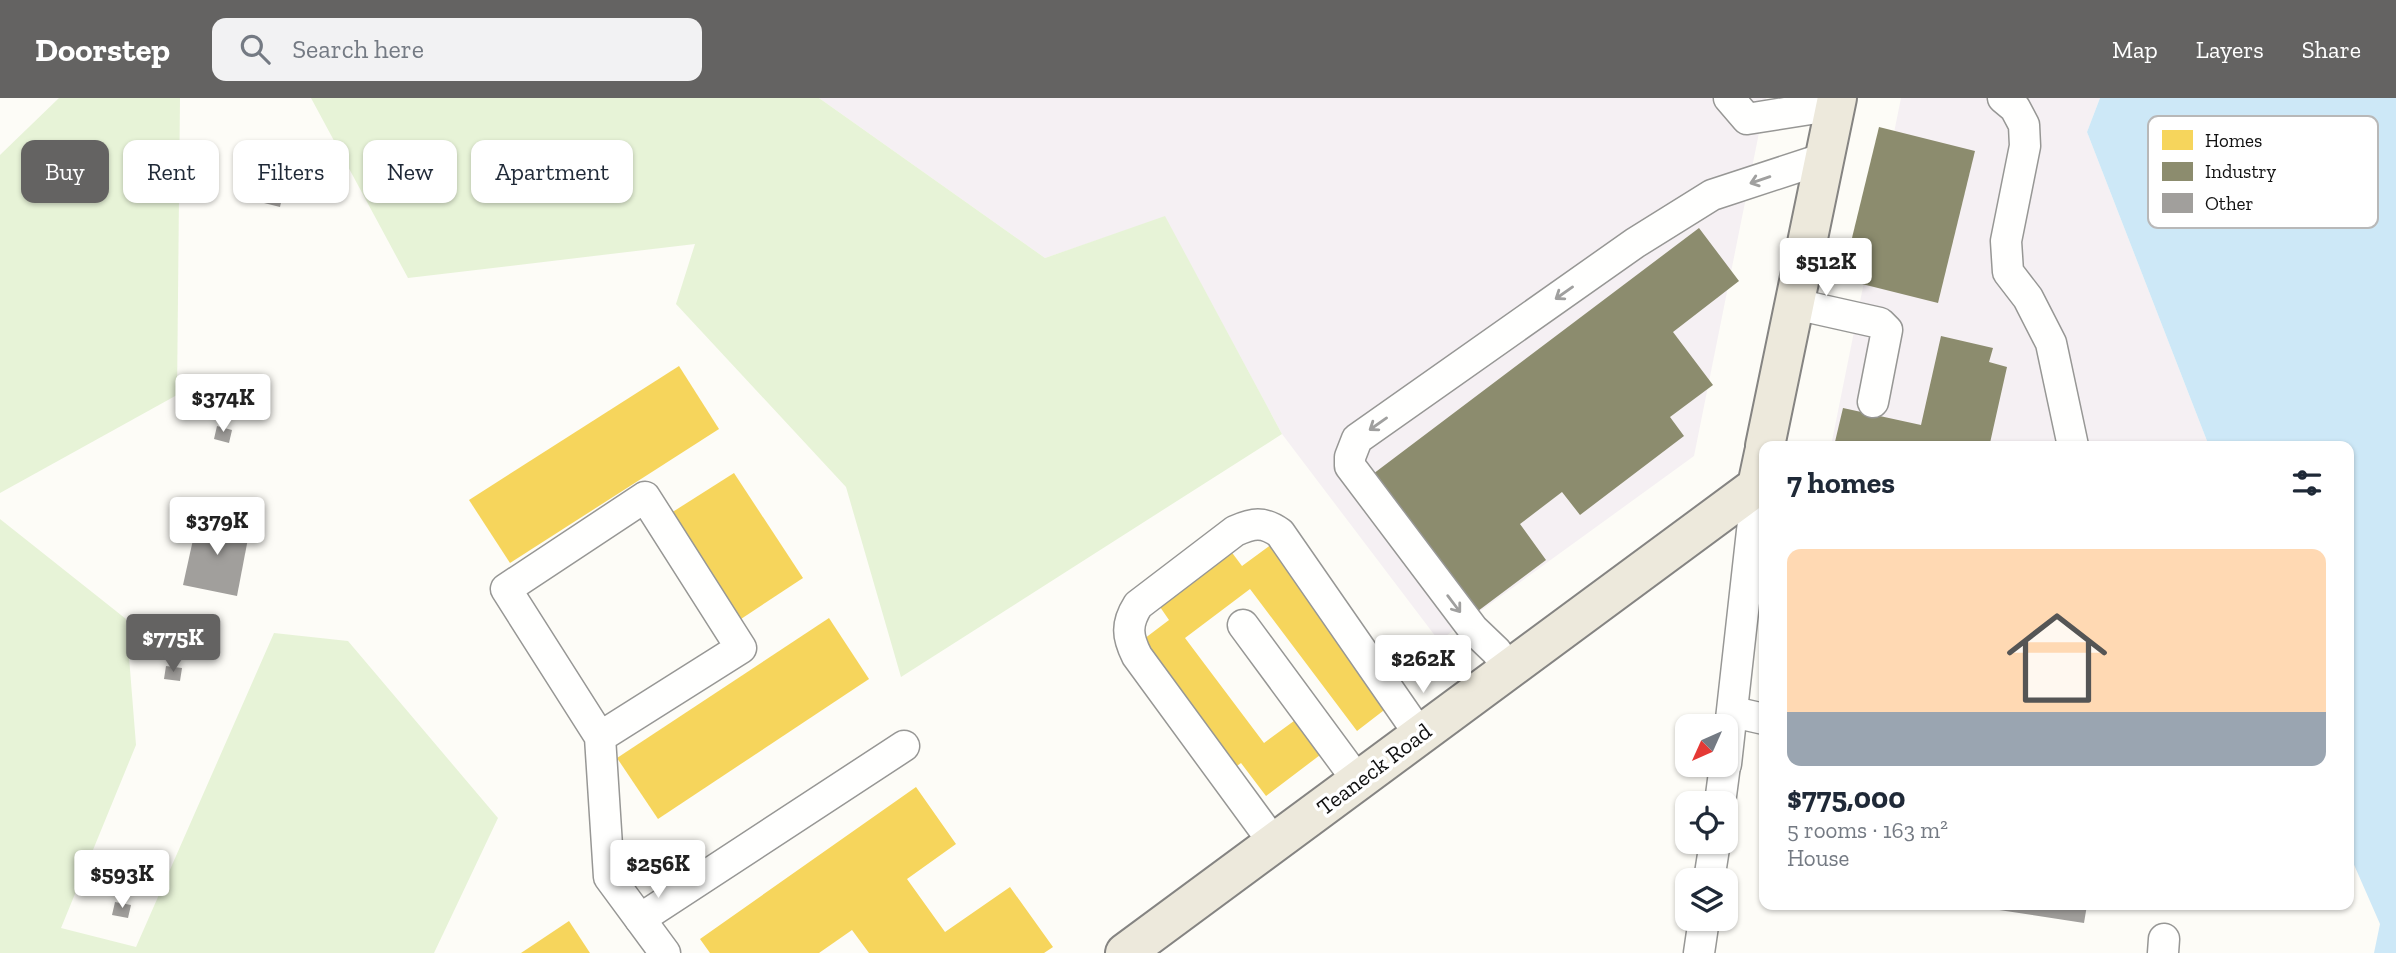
<!DOCTYPE html>
<meta charset="utf-8">
<style>
:root{--surface:#fff;--page:#f2f2f3;--text:#1f2937;--muted:#747a83;--accent:#646362}
body{margin:0;font-family:"Zilla Slab",serif;background:var(--page);color:var(--text);height:100vh;display:flex;flex-direction:column;font-size:26px;white-space:nowrap}
*{box-sizing:border-box;margin:0}
p{font-size:23px;color:var(--muted)}
.icon{flex:none;width:38px;height:38px;fill:none;stroke:currentColor;stroke-width:2;stroke-linecap:round;stroke-linejoin:round}
.map{position:relative;flex:1;overflow:hidden}
.side{position:absolute;left:1759px;top:343px;width:595px;height:469px;display:flex;flex-direction:column;background:var(--surface);border-radius:14px;box-shadow:0 2px 5px #0004}
.side>*{flex:none}
.hud{position:absolute;left:21px;top:42px;width:665px;height:63px;display:flex;gap:14px}
.needle{width:46px;rotate:225deg}
.fabs{position:absolute;left:1675px;top:616px;display:grid;gap:14px}
.fabs a{display:grid;place-items:center;width:63px;height:63px;border-radius:14px;background:var(--surface);box-shadow:0 2px 5px #0004;font-size:35px}
.price{position:absolute;translate:-50% -60px;padding:0 16px;border-radius:7px;background:#fff;color:#222;font-size:23px;line-height:46px;filter:drop-shadow(0 2px 4px #0008)}
.price::after{content:'';position:absolute;left:50%;top:42px;width:21px;height:16px;margin-left:-10px;background:inherit;clip-path:polygon(0 0,100% 0,50% 100%)}
.price.active{background:var(--accent);color:#fff}
ul{padding:0;list-style:none}
li{display:grid;align-content:center;gap:14px;height:371px;padding:0 28px}
li span{display:grid;place-items:center;height:217px;border-radius:14px;color:#555}
li>.icon{margin-inline-start:auto}
span .icon{width:126px;height:126px;fill:#fffc;stroke-width:1}
li b{font-size:30px}
h2{display:flex;justify-content:space-between;align-items:center;height:84px;padding:0 28px;font-size:30px}
.tag{padding:0 24px;border-radius:14px;background:var(--surface);box-shadow:0 2px 5px #0004;font-size:24px;line-height:63px}
.tag.active{background:var(--accent);color:#fff}
header{display:flex;align-items:center;gap:42px;box-sizing:border-box;height:98px;padding:0 35px;background:var(--accent);color:#fff}
header strong{font-size:33px}
nav{display:flex;gap:38px;margin-inline-start:auto;font-size:24px}
.search{width:490px;height:63px;background:var(--page);display:flex;align-items:center;gap:18px;box-sizing:border-box;padding:0 24px;border-radius:14px;color:var(--muted);font-size:26px}
.map>svg:first-child{display:block}
.industrial{fill:#f5f0f3}
.green{fill:#e7f3d7}
.water{fill:#cde8f7}
.homes{fill:#f6d55c}
.industry{fill:#8c8c6e}
.building{fill:#a19f9c}
.lines{fill:none;stroke-linecap:round;stroke-linejoin:round}
.minor-casing{stroke:#979795;stroke-width:33}
.major-casing{stroke:#858482;stroke-width:42}
.minor{stroke:#fffffe;stroke-width:30}
.major{stroke:#ede9dc;stroke-width:38}
.oneway{stroke:#a0a09f}
.labels{text-anchor:middle;dominant-baseline:central;stroke-width:7;stroke-linejoin:round;paint-order:stroke}
.street-label{font-size:23px;fill:#111;stroke:#fff}
.key{fill:#fff;stroke:#b8b8b8;stroke-width:2}
.key-label{font-size:19px;fill:#111}
</style>
<header>
<strong>Doorstep</strong>
<div class="search"><svg class="icon" aria-label="search" viewBox="0 0 24 24"><circle cx="10" cy="10" r="6"/><path d="M15 15l6 6"/></svg>Search here</div>
<nav><a>Map</a><a>Layers</a><a>Share</a></nav>
</header>
<div class="map">
<svg width="2396" height="855" viewBox="0 0 2396 855">
<rect width="100%" height="100%" fill="#fdfcf7"/>
<g class="industrial">
<polygon points="819,0 1766,0 1694,358 1439,543 1282,336 1165,119 1045,160"/>
<polygon points="1901,0 2100,0 2087,34 2209,348 1831,348"/>
</g>
<g class="green">
<polygon points="59,0 180,0 177,297 0,395 0,57"/>
<polygon points="311,0 819,0 1045,160 1165,118 1282,336 901,579 846,389 676,206 695,146 408,180"/>
<polygon points="0,421 126,521 136,647 61,830 136,849 274,535 348,543 498,720 434,855 0,855"/>
</g>
<polygon class="water" points="2100,0 2396,0 2396,855 2374,855 2380,826 2348,753 2348,348 2209,348 2087,34"/>
<g class="homes">
<polygon points="679,268 719,331 510,465 469,402"/>
<polygon points="734,375 803,480 741,521 671,415"/>
<polygon points="1272,446 1392,606 1357,633 1250,491 1185,540 1264,645 1298,620 1324,654 1266,698 1241,665 1230,673 1136,547 1169,522 1158,506 1230,452 1242,468"/>
<polygon points="829,520 869,581 658,721 617,660"/>
<polygon points="916,689 956,746 907,781 945,834 1010,789 1053,849 1044,855 869,855 852,832 819,855 710,855 700,841"/>
<polygon points="569,823 590,855 521,855"/>
</g>
<g class="industry">
<polygon points="1879,29 1975,53 1938,205 1842,181"/>
<polygon points="1699,130 1739,183 1673,234 1713,287 1670,319 1684,338 1580,417 1562,394 1520,426 1546,462 1474,516 1369,379"/>
<polygon points="1941,238 1993,250 1989,264 2007,269 1990,345 1997,348 1834,348 1843,310 1921,327"/>
</g>
<g class="building">
<polygon points="267,92 283,96 280,109 264,105"/>
<polygon points="217,328 232,332 229,345 214,341"/>
<polygon points="198,419 250,430 237,498 183,487"/>
<polygon points="166,568 182,570 180,583 164,581"/>
<polygon points="115,804 131,807 128,820 112,817"/>
<polygon points="1966,807 2087,807 2084,825"/>
</g>
<g class="lines">
<defs>
<g id="minor">
<polyline points="1729,0 1747,21 1836,7"/>
<polyline points="2003,0 2015,10 2024,27 2025,48 2006,143 2008,174 2028,200 2051,245 2073,348"/>
<polyline points="1795,206 1880,225 1887,232 1873,304"/>
<polyline points="1243,527 1358,683"/>
<polyline points="1509,571 1496,553 1473,531 1350,368 1350,359 1357,341 1635,145 1712,97 1825,60"/>
<polyline points="1733,614 1764,621"/>
<polyline points="600,639 741,550 645,399 506,491 600,639 609,779 665,855"/>
<polyline points="1726,666 1757,388"/>
<polyline points="1720,705 1725,667"/>
<path d="M1274 745 1137 558C1127 538 1126 526 1138 507L1235 433C1253 425 1263 423 1280 435L1420 637"/>
<polyline points="1709,782 1715,744"/>
<polyline points="640,821 904,648"/>
<polyline points="1699,855 1704,821"/>
<polyline points="2163,855 2164,841"/>
</g>
<g id="major">
<polyline points="1765,348 1837,0"/>
<polyline points="1125,855 1757,388 1764,355"/>
</g>
</defs>
<use href="#minor" class="minor-casing"/>
<use href="#major" class="major-casing"/>
<use href="#minor" class="minor"/>
<use href="#major" class="major"/>
</g>
<defs><path id="oneway-shaft" d="M-6 0H5M1.5-3L5.5 0L1.5 3" fill="none" stroke-width="1.6" stroke-linecap="round" stroke-linejoin="round" transform="scale(1.75)"/></defs>
<g class="oneway">
<use href="#oneway-shaft" transform="translate(1760 82) rotate(161)"/>
<use href="#oneway-shaft" transform="translate(1564 195) rotate(145)"/>
<use href="#oneway-shaft" transform="translate(1378 326) rotate(145)"/>
<use href="#oneway-shaft" transform="translate(1454 506) rotate(53)"/>
</g>
<g class="labels">
<g class="street-label">
<text transform="translate(1374 671) rotate(-37)">Teaneck Road</text>
</g>
</g>
<rect x="2148" y="18" width="230" height="112" rx="10" class="key"/>
<rect x="2162" y="32" width="31" height="20" fill="#f6d55c"/>
<rect x="2162" y="64" width="31" height="19" fill="#8c8c6e"/>
<rect x="2162" y="95" width="31" height="20" fill="#a19f9c"/>
<g class="key-label">
<text x="2205" y="49">Homes</text>
<text x="2205" y="80">Industry</text>
<text x="2205" y="112">Other</text>
</g>
</svg>
<div class="fabs">
<a><svg class="needle" viewBox="-14 -14 28 28"><path d="M0-13l5 13h-10z" fill="#e53935"/><path d="M0 13l5-13h-10z" fill="#747a83"/></svg></a>
<a><svg class="icon" aria-label="locate" viewBox="0 0 24 24"><circle cx="12" cy="12" r="6"/><path d="M12 2v4M12 18v4M2 12h4M18 12h4"/></svg></a>
<a><svg class="icon" aria-label="layers" viewBox="0 0 24 24"><path d="M12 4l9 5-9 5-9-5zM3 14l9 5 9-5"/></svg></a>
</div>
<b class="price" style="left:1826px;top:200px">$512K</b>
<b class="price" style="left:223px;top:336px">$374K</b>
<b class="price" style="left:217px;top:459px">$379K</b>
<b class="price active" style="left:173px;top:576px">$775K</b>
<b class="price" style="left:1423px;top:597px">$262K</b>
<b class="price" style="left:658px;top:802px">$256K</b>
<b class="price" style="left:122px;top:812px">$593K</b>
<div class="hud">
<a class="tag active">Buy</a>
<a class="tag">Rent</a>
<a class="tag">Filters</a>
<a class="tag">New</a>
<a class="tag">Apartment</a>
</div>
<section class="side">
<h2>7 homes<svg class="icon" aria-label="filters" viewBox="0 0 24 24"><path d="M4 7h16M4 17h16"/><circle cx="9" cy="7" r="2"/><circle cx="15" cy="17" r="2"/></svg></h2>
<ul>
<li><span style="background:linear-gradient(#ffd9b3 75%,#9aa5b1 0)"><svg class="icon" aria-label="home" viewBox="0 0 24 24"><path d="M3 11l9-7 9 7M6 9v11h12V9"/></svg></span><div><b>$775,000</b><p>5 rooms · 163 m²</p><p>House</p></div></li>
</ul>
</section>
</div>
